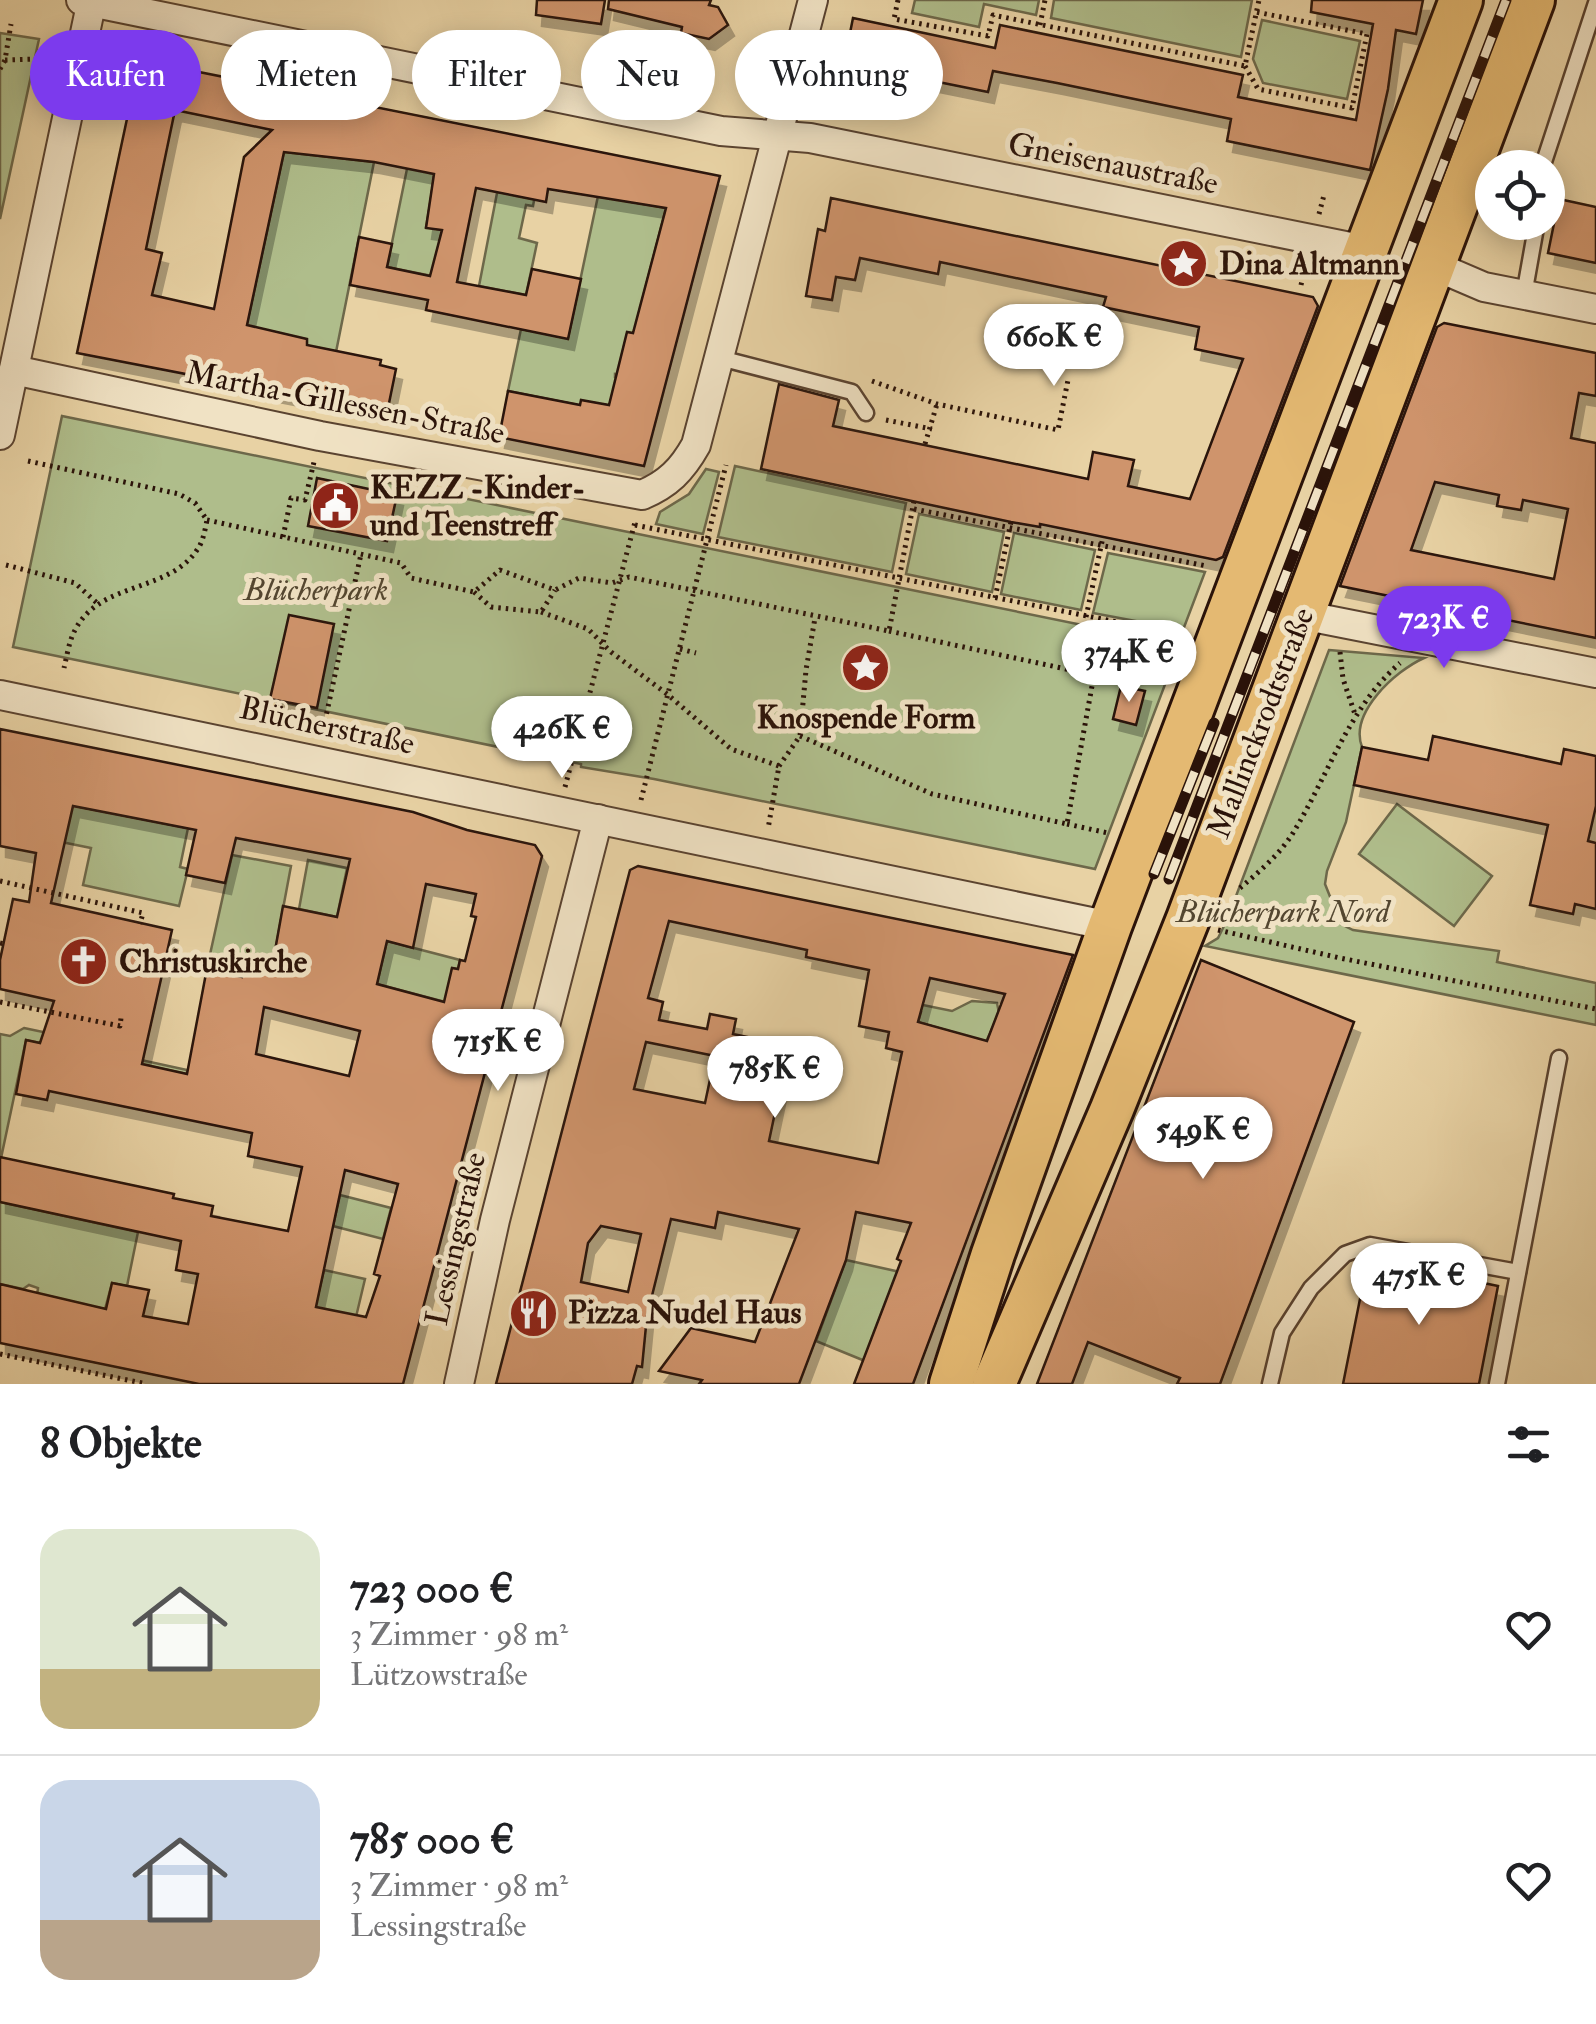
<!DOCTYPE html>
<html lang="de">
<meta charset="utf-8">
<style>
:root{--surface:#fff;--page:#f2f2f2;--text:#202124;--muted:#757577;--line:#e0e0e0;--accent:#7c3aed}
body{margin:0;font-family:"IM FELL Double Pica",serif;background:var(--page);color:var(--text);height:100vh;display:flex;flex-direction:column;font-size:38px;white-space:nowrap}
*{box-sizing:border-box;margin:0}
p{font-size:32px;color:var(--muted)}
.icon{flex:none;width:55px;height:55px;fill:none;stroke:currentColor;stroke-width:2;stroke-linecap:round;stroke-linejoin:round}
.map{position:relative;height:1384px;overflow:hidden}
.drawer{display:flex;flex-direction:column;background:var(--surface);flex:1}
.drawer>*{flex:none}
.top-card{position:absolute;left:30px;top:30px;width:1000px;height:90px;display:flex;gap:20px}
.buttons{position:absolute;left:1475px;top:150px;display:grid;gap:20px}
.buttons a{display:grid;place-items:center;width:90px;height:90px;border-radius:50%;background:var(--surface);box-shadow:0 5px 25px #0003;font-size:50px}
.price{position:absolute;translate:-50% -85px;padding:0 22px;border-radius:35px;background:#fff;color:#222;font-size:32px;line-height:65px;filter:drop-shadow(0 2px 5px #0008)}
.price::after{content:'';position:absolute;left:50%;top:60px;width:30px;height:22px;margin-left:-15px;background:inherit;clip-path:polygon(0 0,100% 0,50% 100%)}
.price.on{background:var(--accent);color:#fff}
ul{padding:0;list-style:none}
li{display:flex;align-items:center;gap:30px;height:250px;padding:0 40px}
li+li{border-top:2px solid var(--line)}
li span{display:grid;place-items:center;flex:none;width:280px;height:200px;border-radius:30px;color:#555}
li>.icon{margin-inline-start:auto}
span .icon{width:120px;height:120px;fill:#fffc;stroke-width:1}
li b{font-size:42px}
h2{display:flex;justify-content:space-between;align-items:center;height:120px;padding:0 40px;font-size:42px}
.tag{padding:0 35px;border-radius:45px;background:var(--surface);box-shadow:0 5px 25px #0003;font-size:35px;line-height:90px}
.tag.on{background:var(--accent);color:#fff}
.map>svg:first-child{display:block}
.green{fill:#afbd8b;stroke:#6d684a;stroke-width:2.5}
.building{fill:#cf946c;stroke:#2b1309;stroke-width:2.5;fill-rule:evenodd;filter:url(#shadow)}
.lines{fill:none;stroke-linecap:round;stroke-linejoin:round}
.service-casing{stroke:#5a4330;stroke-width:19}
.minor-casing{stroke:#5a4330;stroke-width:32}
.primary-casing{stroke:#2b1309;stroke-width:48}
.path{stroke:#2b1309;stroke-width:5;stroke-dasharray:2.5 5;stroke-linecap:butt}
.service{stroke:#f0e2c4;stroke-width:14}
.minor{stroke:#f0e2c4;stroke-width:28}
.primary{stroke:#e4b972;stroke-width:42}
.rail-casing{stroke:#2b1309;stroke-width:11}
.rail{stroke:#f0e2c4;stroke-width:8;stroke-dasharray:22;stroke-linecap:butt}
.labels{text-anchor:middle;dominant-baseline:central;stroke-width:10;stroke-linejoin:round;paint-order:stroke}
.street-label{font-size:32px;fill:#2b1309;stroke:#f0e2c4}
.poi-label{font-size:32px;font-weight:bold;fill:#2b1309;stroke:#f0e2c4;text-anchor:start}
.park-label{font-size:32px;font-style:italic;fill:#534630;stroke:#f0e2c4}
</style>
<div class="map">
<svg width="1596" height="1384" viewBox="0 0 1596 1384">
<defs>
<filter id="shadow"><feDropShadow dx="6" dy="11" stdDeviation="0" flood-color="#0004"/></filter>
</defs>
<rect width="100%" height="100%" fill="#e8d2a4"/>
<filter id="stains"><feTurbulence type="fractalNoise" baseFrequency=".002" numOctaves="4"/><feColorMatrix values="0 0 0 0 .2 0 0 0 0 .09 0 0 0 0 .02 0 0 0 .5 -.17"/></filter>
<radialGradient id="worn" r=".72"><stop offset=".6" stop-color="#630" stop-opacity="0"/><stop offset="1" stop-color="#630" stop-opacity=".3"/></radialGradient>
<g class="green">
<polygon points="915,0 1039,0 1036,15 984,4 979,27 912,13"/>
<polygon points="1054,0 1252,0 1241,57 1051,18"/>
<polygon points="1262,20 1360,41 1347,99 1263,83 1253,59"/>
<polygon points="0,33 39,39 0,219"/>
<polygon points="284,152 374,162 336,352 249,335 247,324"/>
<path d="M408 164 430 173 434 170C435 179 428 215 426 227L442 230 432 276 387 267Z"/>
<polygon points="498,188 535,195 533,206 526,205 519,238 537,243 526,295 479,286"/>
<polygon points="598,196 666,208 623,375 615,374 615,377 622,379 613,412 508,391 521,329 568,338"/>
<polygon points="62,416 1180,645 1095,869 654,779 581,767 581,764 13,647"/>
<polygon points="735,466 906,503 892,572 718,537"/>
<polygon points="706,469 719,472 703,534 656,524 660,512 689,494"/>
<polygon points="919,514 1004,532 992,592 906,574"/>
<polygon points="1014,533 1095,550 1081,610 1001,594"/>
<polygon points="1108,553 1205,572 1183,630 1093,613"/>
<path d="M1329 650 1424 658C1395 671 1349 713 1362 747L1346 822 1327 871 1325 884 1341 924 1353 930 1499 951 1497 962 1596 983V1025L1205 946 1218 938 1227 920Z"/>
<polygon points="39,799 188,828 180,867 188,869 179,906 83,885 91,848 32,836"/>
<polygon points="1397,804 1492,876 1454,926 1359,854"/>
<polygon points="232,855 291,866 271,973 245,967 242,977 207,968"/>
<polygon points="308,860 347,868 337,917 299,909"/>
<polygon points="387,941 460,960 458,969 452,969 449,1003 377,984"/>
<polygon points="972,1001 997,1003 999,1013 986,1042 918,1022 921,1012 911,1009 913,1003 952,1011"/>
<polygon points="24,1028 67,1037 72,1045 187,1070 187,1074 26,1040 0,1163 0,1034 10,1036"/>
<polygon points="340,1195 391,1208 383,1239 333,1226"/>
<polygon points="0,1202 138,1232 127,1286 112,1283 105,1309 37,1296 38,1288 29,1285 23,1289 0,1284"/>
<polygon points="846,1260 900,1272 865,1361 816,1341"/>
<polygon points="324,1270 365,1279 356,1317 314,1312"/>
</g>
<g class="building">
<polygon points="537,0 605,0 601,24 536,15"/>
<polygon points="609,0 711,0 709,5 718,7 728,25 709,39 681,33 682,27 608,9"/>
<polygon points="1312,0 1423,0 1416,34 1396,30 1388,89 1370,170 1227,141 1231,119 1057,83 993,71 988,92 844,63 853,18 995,48 1000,25 1243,75 1238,97 1356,120 1373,24 1311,12"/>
<path d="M189 70 720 176 644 466 499 437 508 391 580 405 581 400 609 405 627 332 633 333 666 208 548 189 546 202 476 188 457 282 526 295 532 269 581 279 568 339 426 310 428 300 350 285 359 237 392 244 387 267 430 276 442 230 426 228 434 174 374 162 284 152 247 325 307 339V345L381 360 380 365 396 369 387 413 77 353 137 72 187 82ZM175 110 272 130 244 157 214 309 152 295 162 253 146 249Z"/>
<polygon points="831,198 1313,297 1318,306 1223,557 1216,560 1040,524 1040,527 1011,522 761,469 779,384 839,400 833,426 1088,479 1093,452 1134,460 1128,486 1190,499 1243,359 1195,349 1199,327 1103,307 1106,297 940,262 938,274 860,258 855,280 836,277 832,300 806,296 818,229 825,231"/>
<polygon points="1559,199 1596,207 1596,263 1548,253"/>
<path d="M1444 323 1596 353V396L1579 393 1571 438 1596 443V638L1340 586 1437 327ZM1435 482 1499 495 1497 506 1521 510 1523 500 1568 509 1554 579 1411 550Z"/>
<polygon points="317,478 397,495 387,541 308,526"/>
<polygon points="289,615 334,624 317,708 270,699"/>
<polygon points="1121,686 1145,691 1136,725 1113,719"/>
<path d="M0 729 413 812 467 830 535 845 542 856 403 1384H199L0 1343V1284L106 1309 112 1283 149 1290 143 1316 188 1324 198 1274 176 1270 181 1241 0 1202V1157L174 1194 173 1198 213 1206 211 1216 288 1231 302 1167 248 1156 252 1133 49 1091 47 1100 16 1094 26 1040 40 1043 54 1001 0 989V960L13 899 29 902 36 853 0 846ZM73 806 196 830 186 875 225 883 236 838 350 859 337 917 283 906 271 973 245 967 242 977 207 968 187 1074 142 1064 172 930 51 903ZM426 884 476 894 471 916 476 917 465 961 460 960 458 969 452 968 444 1002 377 984 387 941 413 948ZM264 1007 360 1031 349 1076 256 1054ZM345 1170 398 1184 374 1274 380 1276 366 1317 316 1307Z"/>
<polygon points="1433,736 1561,764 1564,749 1596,756 1596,806 1588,841 1596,843 1596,909 1575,904 1573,914 1530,905 1548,825 1354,785 1362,747 1428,760"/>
<path d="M638 866 1073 955 913 1384H854L901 1261 897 1259 911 1223 856 1212 846 1260 799 1384H699L702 1380 659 1371 691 1328 755 1342 799 1229 718 1212 715 1228 671 1219 647 1316 642 1367 637 1366 632 1384H496L630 870ZM669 921 807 950 806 957 869 970 859 1026 889 1032 886 1048 902 1052 878 1163 769 1141 789 1046 733 1034 736 1019 710 1014 707 1029 659 1020 663 1002 648 998ZM930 978 1005 994 987 1041 918 1022ZM646 1042 715 1056 705 1103 634 1089ZM601 1226 641 1234 628 1292 581 1282 588 1243Z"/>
<polygon points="1201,960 1354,1022 1220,1384 1177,1384 1180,1378 1088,1342 1072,1384 1037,1384"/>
<polygon points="1368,1259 1498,1286 1479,1384 1343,1384"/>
</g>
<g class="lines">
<defs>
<g id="service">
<polyline points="1542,168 1596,3"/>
<polyline points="1524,295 1537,222"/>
<polyline points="720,358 852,392 866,413"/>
<polyline points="1270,1384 1282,1333 1311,1288 1345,1254 1370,1245 1518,1272"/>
<polyline points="1497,1384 1559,1058"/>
</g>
<g id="minor">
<polyline points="81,0 721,131 810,138 1365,250"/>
<polyline points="1435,266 1484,287 1596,309"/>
<path d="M14 370 320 436 642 495C668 484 682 470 696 445L813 0"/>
<polyline points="0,435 92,0"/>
<polyline points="1302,615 1596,673"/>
<polyline points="0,695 1110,926"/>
<polyline points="459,1384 495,1220 598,819"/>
</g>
<g id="primary">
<polyline points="951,1384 993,1254 1110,926 1461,0"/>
<polyline points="994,1384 1112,1109 1188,919 1533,0"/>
</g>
</defs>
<use href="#service" class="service-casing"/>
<use href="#minor" class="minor-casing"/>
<use href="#primary" class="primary-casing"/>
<g class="path">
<polyline points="898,0 894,19 988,36 993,15 1245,66 1259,0"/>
<polyline points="1040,25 1045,0"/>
<polyline points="5,60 39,59"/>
<polyline points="1245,66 1258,89 1352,108 1367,34 1256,12"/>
<polyline points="0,69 5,60 11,24"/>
<polyline points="1319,214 1324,195"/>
<polyline points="1301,285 1306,264"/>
<polyline points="872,381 937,404 1058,430 1068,380"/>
<polyline points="886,420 932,429"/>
<polyline points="925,444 937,404"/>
<path d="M28 461 179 494 195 503 207 520C205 530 203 542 197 550 168 593 100 581 75 630 69 641 67 656 64 668"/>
<polyline points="914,509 1207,566"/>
<polyline points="207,520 401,563 411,578 474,592 500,570 555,590 579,578 612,583 629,577 889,631 914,501"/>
<polyline points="635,525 1182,635"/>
<polyline points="283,537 291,498 305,500 314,462"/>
<polyline points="6,565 75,583 97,603"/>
<polyline points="474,592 491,607 541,612 555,590"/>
<polyline points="995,598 1011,522"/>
<polyline points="541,612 588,629 611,652 667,694 731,749 779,766 768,829"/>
<polyline points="1086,617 1103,537"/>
<polyline points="889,631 1094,675 1134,663 1142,628"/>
<polyline points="680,649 696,653"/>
<polyline points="1340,652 1343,679 1356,717"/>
<polyline points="325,721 361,554"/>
<polyline points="530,726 579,737"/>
<polyline points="800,736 932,794 1067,824 1094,675"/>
<polyline points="779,766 800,736 806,670 815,618"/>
<polyline points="565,787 635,522"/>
<polyline points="641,800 726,465"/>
<polyline points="1067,824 1108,833"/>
<polyline points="0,881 143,913 140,924"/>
<path d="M1240 888C1259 872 1280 854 1293 833 1328 776 1349 707 1400 663"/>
<polyline points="1218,930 1340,958 1596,1009"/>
<polyline points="0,943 4,944"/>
<polyline points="0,1002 120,1026 121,1018"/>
<polyline points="0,1354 147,1384"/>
</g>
<use href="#service" class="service"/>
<use href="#minor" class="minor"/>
<use href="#primary" class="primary"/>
<defs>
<g id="rail">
<polyline points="1154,874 1214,723"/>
<polyline points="1169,879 1506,0"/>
</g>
</defs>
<use href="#rail" class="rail-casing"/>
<use href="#rail" class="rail"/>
</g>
<defs>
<symbol id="sight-disc" viewBox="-11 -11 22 22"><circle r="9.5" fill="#8f2418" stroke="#f0e2c4"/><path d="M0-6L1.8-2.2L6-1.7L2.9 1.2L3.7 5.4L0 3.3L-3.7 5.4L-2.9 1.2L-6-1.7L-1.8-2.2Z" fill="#fff"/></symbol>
<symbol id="civic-disc" viewBox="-11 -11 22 22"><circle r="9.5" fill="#8f2418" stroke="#f0e2c4"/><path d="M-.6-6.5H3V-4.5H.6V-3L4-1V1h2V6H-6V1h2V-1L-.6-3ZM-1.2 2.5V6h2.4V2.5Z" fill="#fff"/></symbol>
<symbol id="church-disc" viewBox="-11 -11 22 22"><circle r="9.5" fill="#8f2418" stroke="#f0e2c4"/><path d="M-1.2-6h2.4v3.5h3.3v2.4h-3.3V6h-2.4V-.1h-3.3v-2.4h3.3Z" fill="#fff"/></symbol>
<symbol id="restaurant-disc" viewBox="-11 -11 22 22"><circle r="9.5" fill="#8f2418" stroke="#f0e2c4"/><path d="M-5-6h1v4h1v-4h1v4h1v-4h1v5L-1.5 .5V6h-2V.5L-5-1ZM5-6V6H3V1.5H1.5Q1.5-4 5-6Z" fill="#fff"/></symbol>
</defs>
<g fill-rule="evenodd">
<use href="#sight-disc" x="1156" y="236" width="55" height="55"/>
<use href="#civic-disc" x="308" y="478" width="55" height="55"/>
<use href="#sight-disc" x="838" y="640" width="55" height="55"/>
<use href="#church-disc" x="56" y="934" width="55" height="55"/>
<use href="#restaurant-disc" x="506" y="1286" width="55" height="55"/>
</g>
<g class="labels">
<g class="street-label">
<text transform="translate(1113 164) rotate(11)">Gneisenaustraße</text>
<text transform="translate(345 403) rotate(11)">Martha-Gillessen-Straße</text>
<text transform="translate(1261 723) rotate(-69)">Mallinckrodtstraße</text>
<text transform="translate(327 726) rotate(12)">Blücherstraße</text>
<text transform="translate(456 1239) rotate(-77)">Lessingstraße</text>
</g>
<g class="poi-label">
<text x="1219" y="264">Dina Altmann</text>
<text x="370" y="488">KEZZ -Kinder-<tspan x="370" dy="37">und Teenstreff</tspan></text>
<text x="866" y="718" text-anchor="middle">Knospende Form</text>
<text x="119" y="962">Christuskirche</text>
<text x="568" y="1313">Pizza Nudel Haus</text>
</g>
<g class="park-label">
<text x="316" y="590">Blücherpark</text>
<text x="1283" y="912">Blücherpark Nord</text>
</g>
</g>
<rect width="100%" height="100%" filter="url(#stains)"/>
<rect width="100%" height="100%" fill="url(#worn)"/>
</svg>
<div class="buttons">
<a><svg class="icon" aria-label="locate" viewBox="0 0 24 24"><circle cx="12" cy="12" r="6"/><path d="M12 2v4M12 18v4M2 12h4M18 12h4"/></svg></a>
</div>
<b class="price" style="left:1054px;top:389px">660K €</b>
<b class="price on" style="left:1444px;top:671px">723K €</b>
<b class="price" style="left:1129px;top:705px">374K €</b>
<b class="price" style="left:562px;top:781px">426K €</b>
<b class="price" style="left:498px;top:1094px">715K €</b>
<b class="price" style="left:775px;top:1121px">785K €</b>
<b class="price" style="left:1203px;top:1182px">549K €</b>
<b class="price" style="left:1419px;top:1328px">475K €</b>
<div class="top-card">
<a class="tag on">Kaufen</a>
<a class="tag">Mieten</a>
<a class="tag">Filter</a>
<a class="tag">Neu</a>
<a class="tag">Wohnung</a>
</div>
</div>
<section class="drawer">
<h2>8 Objekte<svg class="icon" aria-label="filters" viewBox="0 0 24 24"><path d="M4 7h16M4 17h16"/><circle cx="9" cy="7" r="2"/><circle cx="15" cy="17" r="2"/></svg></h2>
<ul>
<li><span style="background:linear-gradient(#dfe7d0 70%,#c2b280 0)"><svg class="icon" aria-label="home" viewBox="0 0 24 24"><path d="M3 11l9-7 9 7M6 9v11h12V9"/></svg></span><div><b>723 000 €</b><p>3 Zimmer · 98 m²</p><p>Lützowstraße</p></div><svg class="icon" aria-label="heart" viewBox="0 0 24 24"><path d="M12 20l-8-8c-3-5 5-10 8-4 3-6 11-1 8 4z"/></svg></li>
<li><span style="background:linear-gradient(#c9d6e8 70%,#b9a48a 0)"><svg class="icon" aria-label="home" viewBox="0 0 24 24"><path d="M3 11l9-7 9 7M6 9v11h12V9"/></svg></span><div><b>785 000 €</b><p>3 Zimmer · 98 m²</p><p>Lessingstraße</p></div><svg class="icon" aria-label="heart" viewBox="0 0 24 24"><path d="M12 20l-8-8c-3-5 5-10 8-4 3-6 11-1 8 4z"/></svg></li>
</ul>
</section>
